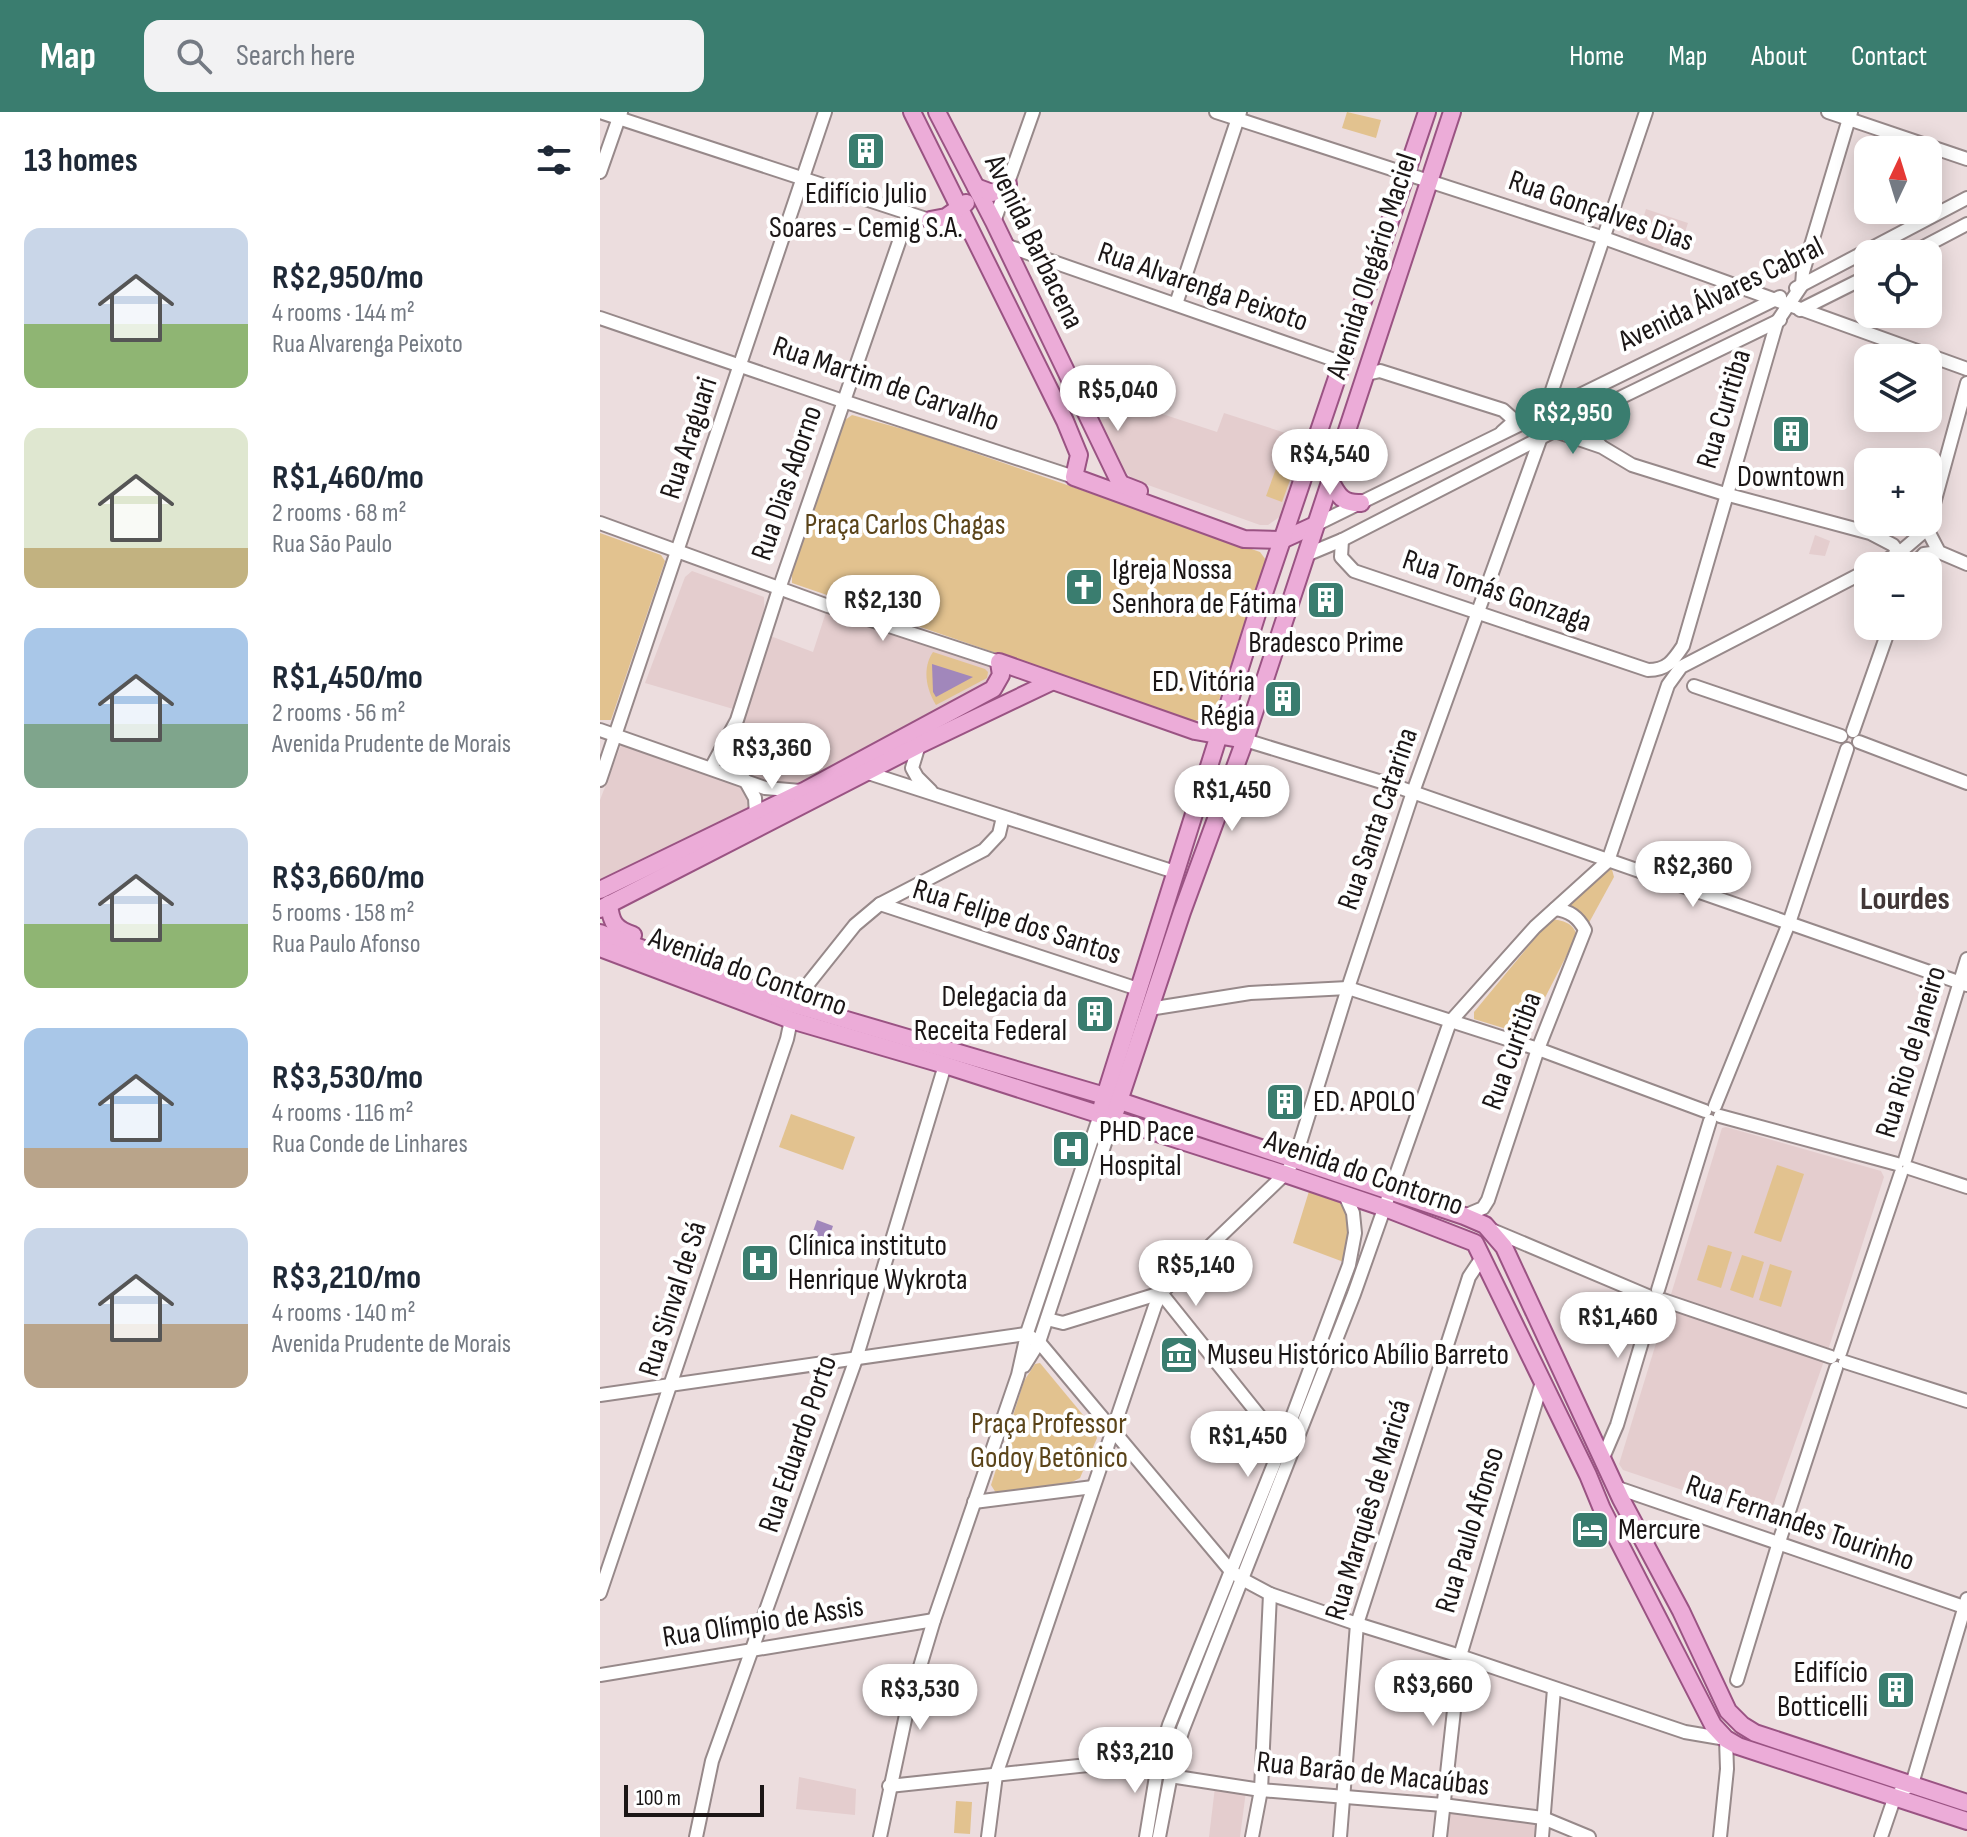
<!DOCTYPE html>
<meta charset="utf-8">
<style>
:root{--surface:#fff;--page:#f2f2f3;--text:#1f2937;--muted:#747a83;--accent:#3a7d6f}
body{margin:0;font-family:"Sofia Sans Condensed",sans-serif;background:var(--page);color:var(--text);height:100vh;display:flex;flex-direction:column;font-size:30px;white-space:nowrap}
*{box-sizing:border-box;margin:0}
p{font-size:26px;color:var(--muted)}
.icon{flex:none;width:44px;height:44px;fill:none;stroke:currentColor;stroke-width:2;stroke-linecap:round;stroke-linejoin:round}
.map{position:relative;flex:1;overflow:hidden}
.details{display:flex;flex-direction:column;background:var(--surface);width:600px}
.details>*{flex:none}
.needle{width:52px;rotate:4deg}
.controls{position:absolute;left:1254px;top:24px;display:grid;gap:16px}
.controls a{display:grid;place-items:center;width:88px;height:88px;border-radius:16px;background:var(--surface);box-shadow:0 4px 20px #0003;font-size:40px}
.scale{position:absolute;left:24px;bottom:20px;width:140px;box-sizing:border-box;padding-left:8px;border:4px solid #1b1616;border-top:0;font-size:22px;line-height:28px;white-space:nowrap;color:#1b1616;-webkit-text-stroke:6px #fff;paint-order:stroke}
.price{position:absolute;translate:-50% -68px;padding:0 18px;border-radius:28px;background:#fff;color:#222;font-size:26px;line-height:52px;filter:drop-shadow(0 2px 4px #0008)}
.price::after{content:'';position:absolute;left:50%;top:48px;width:24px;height:18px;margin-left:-12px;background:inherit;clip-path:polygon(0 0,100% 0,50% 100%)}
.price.current{background:var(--accent);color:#fff}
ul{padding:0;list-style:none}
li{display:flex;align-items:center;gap:24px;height:200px;padding:0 24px}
li span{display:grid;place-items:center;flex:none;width:224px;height:160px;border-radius:16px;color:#555}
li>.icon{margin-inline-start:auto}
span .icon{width:96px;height:96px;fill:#fffc;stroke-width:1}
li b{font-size:34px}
h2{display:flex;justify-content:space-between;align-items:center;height:96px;padding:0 24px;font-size:34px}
header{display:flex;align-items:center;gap:48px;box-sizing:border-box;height:112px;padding:0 40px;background:var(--accent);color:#fff}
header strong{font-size:38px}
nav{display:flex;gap:44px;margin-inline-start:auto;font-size:28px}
.search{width:560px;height:72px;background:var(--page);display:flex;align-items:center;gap:20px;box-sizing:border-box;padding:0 28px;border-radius:16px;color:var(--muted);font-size:30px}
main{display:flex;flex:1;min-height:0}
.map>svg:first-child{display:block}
.built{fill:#e4cdce}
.green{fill:#e2c28f}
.water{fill:#a187bb}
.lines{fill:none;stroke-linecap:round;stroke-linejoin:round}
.minor-casing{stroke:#97898a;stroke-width:16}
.major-casing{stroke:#9a5383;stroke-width:20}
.minor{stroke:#fff;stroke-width:12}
.major{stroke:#ecacd8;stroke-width:16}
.labels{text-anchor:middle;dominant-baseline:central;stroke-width:8;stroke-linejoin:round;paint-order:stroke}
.poi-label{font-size:30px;fill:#1b1616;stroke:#fff;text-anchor:start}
.street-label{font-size:30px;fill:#1b1616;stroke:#fff}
.park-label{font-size:30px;fill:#5b4419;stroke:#fff}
.neighbourhood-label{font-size:32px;font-weight:bold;fill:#423737;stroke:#fff}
</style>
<header>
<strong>Map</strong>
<div class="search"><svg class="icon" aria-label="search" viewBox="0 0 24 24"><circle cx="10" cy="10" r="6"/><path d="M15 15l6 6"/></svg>Search here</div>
<nav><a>Home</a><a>Map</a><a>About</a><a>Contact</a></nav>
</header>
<main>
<section class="details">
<h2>13 homes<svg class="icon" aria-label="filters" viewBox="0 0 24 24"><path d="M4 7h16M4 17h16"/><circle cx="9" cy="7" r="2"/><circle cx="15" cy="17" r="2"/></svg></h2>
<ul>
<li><span style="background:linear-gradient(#c9d6e8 60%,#8fb573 0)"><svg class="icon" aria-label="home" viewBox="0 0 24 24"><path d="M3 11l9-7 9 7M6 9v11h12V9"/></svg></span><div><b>R$2,950/mo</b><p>4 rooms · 144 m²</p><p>Rua Alvarenga Peixoto</p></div></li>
<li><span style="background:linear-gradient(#dfe7d0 75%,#c2b280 0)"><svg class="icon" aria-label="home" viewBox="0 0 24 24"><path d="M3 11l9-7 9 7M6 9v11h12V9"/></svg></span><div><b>R$1,460/mo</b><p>2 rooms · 68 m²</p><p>Rua São Paulo</p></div></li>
<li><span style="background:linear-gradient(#a9c7e8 60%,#7fa58c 0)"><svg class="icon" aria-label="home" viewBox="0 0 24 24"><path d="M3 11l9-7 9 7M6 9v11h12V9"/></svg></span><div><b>R$1,450/mo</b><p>2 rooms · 56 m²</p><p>Avenida Prudente de Morais</p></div></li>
<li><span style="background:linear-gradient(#c9d6e8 60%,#8fb573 0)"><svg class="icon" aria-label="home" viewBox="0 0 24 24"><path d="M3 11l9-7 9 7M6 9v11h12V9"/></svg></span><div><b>R$3,660/mo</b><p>5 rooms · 158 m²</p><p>Rua Paulo Afonso</p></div></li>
<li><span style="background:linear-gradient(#a9c7e8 75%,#b9a48a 0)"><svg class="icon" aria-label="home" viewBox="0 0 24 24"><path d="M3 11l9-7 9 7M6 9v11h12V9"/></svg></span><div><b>R$3,530/mo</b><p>4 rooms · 116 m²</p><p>Rua Conde de Linhares</p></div></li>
<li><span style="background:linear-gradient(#c9d6e8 60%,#b9a48a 0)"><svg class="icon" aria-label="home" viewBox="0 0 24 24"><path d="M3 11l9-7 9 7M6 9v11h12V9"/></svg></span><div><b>R$3,210/mo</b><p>4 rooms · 140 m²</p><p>Avenida Prudente de Morais</p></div></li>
</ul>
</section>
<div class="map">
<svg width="1367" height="1725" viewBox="0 0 1367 1725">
<rect width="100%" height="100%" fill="#ecddde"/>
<g class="built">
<polygon points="1046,97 1088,111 1079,138 1065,132 1062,139 1028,127 1033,115 1040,117"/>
<polygon points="535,293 617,320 624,301 707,328 681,404 668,413 660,413 534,368 522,357 497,309 522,303"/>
<polygon points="1215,423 1230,429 1225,444 1209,442"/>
<polygon points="92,459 164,485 165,522 213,540 228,494 399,550 398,570 204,679 146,669 156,703 0,778 0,688 21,633 114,663 145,667 162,618 137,608 140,599 45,571 85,465"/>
<polygon points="1126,1015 1281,1059 1284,1065 1230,1232 1168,1407 1023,1358 1019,1352 1122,1016"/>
<polygon points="199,1665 256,1677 255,1703 196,1697"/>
<polygon points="615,1675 646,1679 640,1725 609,1725"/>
<polygon points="844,1694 944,1706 943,1725 841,1725"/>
</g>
<g class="green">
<polygon points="747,0 781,8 776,26 742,16"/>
<polygon points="252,303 317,321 660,440 666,448 617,594 611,602 595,609 192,471 192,461 241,311"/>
<polygon points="677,354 693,360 682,390 666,384"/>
<polygon points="0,421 61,443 65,449 11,608 0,608"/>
<path d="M333 540 385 557 388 560 387 566 336 593C326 577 322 556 333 540Z"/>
<polygon points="1010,750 1014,765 985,818 955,797"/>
<path d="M951 807C964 809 972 810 977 823L926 923 874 907V900Z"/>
<polygon points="191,1002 255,1025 243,1058 179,1035"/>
<polygon points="1177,1053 1204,1062 1181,1130 1154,1121"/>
<path d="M710 1076C717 1078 729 1080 735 1084 756 1098 751 1130 749 1152L693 1131Z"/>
<polygon points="1108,1133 1132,1140 1121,1176 1097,1168"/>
<polygon points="1142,1143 1164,1150 1153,1186 1130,1178"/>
<polygon points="1170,1152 1192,1159 1181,1195 1159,1188"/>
<polygon points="440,1251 493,1315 497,1326 480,1366 472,1370 396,1381 391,1373 424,1269 435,1252"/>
<polygon points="356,1689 372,1690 370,1722 354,1721"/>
</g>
<g class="water">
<polygon points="332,552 373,565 336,585 333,580"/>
<polygon points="217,1108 233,1114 222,1145 206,1139"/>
</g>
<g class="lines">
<defs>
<g id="minor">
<polyline points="0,0 372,122"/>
<polyline points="616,0 1004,126 1367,257"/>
<polyline points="1228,0 1367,47"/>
<polyline points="0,60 21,0"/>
<polyline points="394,110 433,0"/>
<polyline points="405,133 743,251"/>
<polyline points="1310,142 1367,112"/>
<polyline points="1196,176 1367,86"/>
<polyline points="576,192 640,0"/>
<polyline points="1200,198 1268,164"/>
<polyline points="0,206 243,289 474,365"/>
<polyline points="767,262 780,259 903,298 912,306 911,312 902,320"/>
<path d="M999 297C990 311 987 320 1000 333"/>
<polyline points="944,302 1046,0"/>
<polyline points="955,319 1002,335 1032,353 1125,382 1270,421 1293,433 1299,441"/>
<polyline points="0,411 228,494 399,550"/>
<polyline points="715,413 1180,185"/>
<polyline points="1327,417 1339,440 1367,452"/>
<path d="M742 428 741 445 754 459 1048 558C1067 558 1073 549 1083 534L1177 210 1202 173 1203 160 1251 0"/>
<polyline points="706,443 742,428 999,296 1180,208"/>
<polyline points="1276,454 1299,441 1327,417 1367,271"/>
<polyline points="1313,454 1324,442 1339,440"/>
<polyline points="1094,574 1241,624"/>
<polyline points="0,618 165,676 201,679"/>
<polyline points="1253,619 1290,514"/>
<polyline points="645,628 798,675 1367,873"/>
<polyline points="1259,630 1367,671"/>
<polyline points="319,633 312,656 317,665 331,679"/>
<polyline points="111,656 137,608 180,474 309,101"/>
<polyline points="262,659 575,760"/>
<polyline points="0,668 225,0"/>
<polyline points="145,668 155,686 156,703"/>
<polyline points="280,792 538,877"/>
<polyline points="192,892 255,813 280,792 384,738 399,722 403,705"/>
<polyline points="549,897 650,881 748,876 938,937 1105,999"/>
<polyline points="1115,994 1189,811 1247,637"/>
<polyline points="1120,1004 1297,1052"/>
<polyline points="1305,1048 1367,847"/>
<polyline points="1309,1056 1367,1075"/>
<path d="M864 1104 883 1096 888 1088 938 937 985 818C978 805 970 799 955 797"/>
<polyline points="892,1118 1048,1184"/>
<polyline points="1058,1178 1110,1009"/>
<polyline points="1063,1188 1231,1245"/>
<polyline points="447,1207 463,1211 561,1181 682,1332"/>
<polyline points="1240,1241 1301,1061"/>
<polyline points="1245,1250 1367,1289"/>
<polyline points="424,1254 439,1230 513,1007"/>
<polyline points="0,1283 426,1222 439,1230 630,1458 642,1467 670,1482 757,1512 860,1544 1085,1620 1126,1627 1127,1657 1120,1725"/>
<polyline points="1002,1348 1017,1313 1053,1193"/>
<polyline points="1015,1375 1367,1496"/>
<polyline points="374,1390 493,1375"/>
<polyline points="0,1481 187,927 191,908"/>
<polyline points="0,1563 334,1508"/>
<polyline points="1137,1568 1179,1430 1236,1256"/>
<polyline points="566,1658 570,1664 661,1678 843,1693 943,1706 989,1725"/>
<polyline points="289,1674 564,1645"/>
<polyline points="96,1725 112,1649 256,1247 345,953"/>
<polyline points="280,1725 307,1598 334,1508 418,1263 428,1218 500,1003"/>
<polyline points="388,1725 396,1663 555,1194 561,1181 685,1062 695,1047 748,876 813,680 941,325"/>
<polyline points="546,1725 559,1646 569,1613 682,1332 749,1153 755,1121 753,1101 745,1083"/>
<polyline points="559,1725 575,1642 583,1617 754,1182 850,910 935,815 1008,749 1068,573 1081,555 1268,458"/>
<polyline points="652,1725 661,1678 670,1482"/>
<polyline points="740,1725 757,1512 869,1165 883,1144"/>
<polyline points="840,1725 860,1544 942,1270"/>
<polyline points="942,1725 954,1577"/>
<polyline points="1281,1725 1295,1684 1312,1672 1367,1487"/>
</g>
<g id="major">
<polyline points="312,0 465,309 479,343 474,365 644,427 682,428 715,413"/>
<polyline points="337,0 394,110 518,367 521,372 539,379"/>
<polyline points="376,75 392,81 408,72"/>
<polyline points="330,108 346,105 366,91"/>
<path d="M730 368C738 384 743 392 761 391"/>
<polyline points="0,778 204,679 393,577 401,563 399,550 595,619 645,628"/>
<path d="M9 792C11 811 15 817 33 823"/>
<polyline points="0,797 319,633 451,570"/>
<polyline points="0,821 192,892 505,984 864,1104 885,1113 904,1135 1021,1387 1081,1499 1128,1599 1142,1613 1155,1621 1367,1691"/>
<polyline points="0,836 191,908 345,953 685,1062 785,1096 875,1131 988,1363 1002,1397 1113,1613 1126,1627 1138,1634 1367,1709"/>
<polyline points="502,994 657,502 827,0"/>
<polyline points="516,998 582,800 645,628 852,0"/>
</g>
</defs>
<use href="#minor" class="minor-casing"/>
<use href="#major" class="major-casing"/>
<use href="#minor" class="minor"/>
<use href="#major" class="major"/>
</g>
<defs>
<symbol id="building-square" viewBox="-11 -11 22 22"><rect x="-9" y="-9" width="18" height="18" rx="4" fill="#3a7d6f" stroke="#fff"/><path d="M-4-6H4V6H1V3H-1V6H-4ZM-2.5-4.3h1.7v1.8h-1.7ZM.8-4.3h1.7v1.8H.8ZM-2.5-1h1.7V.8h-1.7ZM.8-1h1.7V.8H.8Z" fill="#fff"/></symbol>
<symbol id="church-square" viewBox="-11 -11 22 22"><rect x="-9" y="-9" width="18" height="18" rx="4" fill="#3a7d6f" stroke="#fff"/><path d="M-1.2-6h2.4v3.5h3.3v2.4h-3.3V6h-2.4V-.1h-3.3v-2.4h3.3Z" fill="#fff"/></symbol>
<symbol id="hospital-square" viewBox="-11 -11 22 22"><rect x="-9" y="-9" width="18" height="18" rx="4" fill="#3a7d6f" stroke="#fff"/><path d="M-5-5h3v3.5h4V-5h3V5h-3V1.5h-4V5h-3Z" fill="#fff"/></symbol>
<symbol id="museum-square" viewBox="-11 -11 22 22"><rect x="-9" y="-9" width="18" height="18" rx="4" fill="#3a7d6f" stroke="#fff"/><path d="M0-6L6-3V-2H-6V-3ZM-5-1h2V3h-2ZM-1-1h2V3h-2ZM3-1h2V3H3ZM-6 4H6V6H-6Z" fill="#fff"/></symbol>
<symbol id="hotel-square" viewBox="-11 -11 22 22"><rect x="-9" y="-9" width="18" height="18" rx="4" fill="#3a7d6f" stroke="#fff"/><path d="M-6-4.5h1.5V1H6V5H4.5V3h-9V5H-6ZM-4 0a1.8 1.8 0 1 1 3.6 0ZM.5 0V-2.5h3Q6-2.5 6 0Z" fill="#fff"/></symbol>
</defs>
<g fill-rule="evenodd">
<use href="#building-square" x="244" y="17" width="44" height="44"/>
<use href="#building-square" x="1169" y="300" width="44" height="44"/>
<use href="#church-square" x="462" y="453" width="44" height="44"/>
<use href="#building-square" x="704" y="466" width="44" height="44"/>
<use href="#building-square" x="661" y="565" width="44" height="44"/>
<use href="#building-square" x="473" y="880" width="44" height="44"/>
<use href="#building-square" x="663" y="968" width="44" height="44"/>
<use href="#hospital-square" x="449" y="1015" width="44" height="44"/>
<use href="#hospital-square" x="138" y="1129" width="44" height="44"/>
<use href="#museum-square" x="557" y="1221" width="44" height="44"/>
<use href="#hotel-square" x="968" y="1396" width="44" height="44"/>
<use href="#building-square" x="1274" y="1556" width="44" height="44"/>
</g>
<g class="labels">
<g class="poi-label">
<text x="266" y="82" text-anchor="middle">Edifício Julio<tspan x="266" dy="34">Soares - Cemig S.A.</tspan></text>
<text x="1191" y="365" text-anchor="middle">Downtown</text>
<text x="512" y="458">Igreja Nossa<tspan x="512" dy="34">Senhora de Fátima</tspan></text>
<text x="726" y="531" text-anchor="middle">Bradesco Prime</text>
<text x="655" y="570" text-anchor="end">ED. Vitória<tspan x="655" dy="34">Régia</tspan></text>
<text x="467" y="885" text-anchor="end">Delegacia da<tspan x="467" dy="34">Receita Federal</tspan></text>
<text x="713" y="990">ED. APOLO</text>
<text x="499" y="1020">PHD Pace<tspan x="499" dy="34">Hospital</tspan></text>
<text x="188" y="1134">Clínica instituto<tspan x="188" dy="34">Henrique Wykrota</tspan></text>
<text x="607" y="1243">Museu Histórico Abílio Barreto</text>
<text x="1018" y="1418">Mercure</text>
<text x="1268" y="1561" text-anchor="end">Edifício<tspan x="1268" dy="34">Botticelli</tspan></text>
</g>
<g class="street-label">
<text transform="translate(1001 99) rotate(19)">Rua Gonçalves Dias</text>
<text transform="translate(434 130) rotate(64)">Avenida Barbacena</text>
<text transform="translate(772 154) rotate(-72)">Avenida Olegário Maciel</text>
<text transform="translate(603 175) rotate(19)">Rua Alvarenga Peixoto</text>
<text transform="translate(1121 182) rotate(-26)">Avenida Álvares Cabral</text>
<text transform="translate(286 272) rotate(19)">Rua Martim de Carvalho</text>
<text transform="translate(1124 297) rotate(-73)">Rua Curitiba</text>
<text transform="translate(89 326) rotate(-72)">Rua Araguari</text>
<text transform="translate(187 371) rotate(-71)">Rua Dias Adorno</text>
<text transform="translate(897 479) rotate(19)">Rua Tomás Gonzaga</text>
<text transform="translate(778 707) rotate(-71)">Rua Santa Catarina</text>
<text transform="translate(417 810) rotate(18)">Rua Felipe dos Santos</text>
<text transform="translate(148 860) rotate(20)">Avenida do Contorno</text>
<text transform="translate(912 939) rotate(-70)">Rua Curitiba</text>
<text transform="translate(1311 940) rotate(-73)">Rua Rio de Janeiro</text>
<text transform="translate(764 1061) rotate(19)">Avenida do Contorno</text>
<text transform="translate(73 1187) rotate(-72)">Rua Sinval de Sá</text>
<text transform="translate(198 1332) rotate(-71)">Rua Eduardo Porto</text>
<text transform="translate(768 1398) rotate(-73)">Rua Marquês de Maricá</text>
<text transform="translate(1200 1411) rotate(19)">Rua Fernandes Tourinho</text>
<text transform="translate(870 1418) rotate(-73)">Rua Paulo Afonso</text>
<text transform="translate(163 1510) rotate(-9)">Rua Olímpio de Assis</text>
<text transform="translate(773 1662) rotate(6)">Rua Barão de Macaúbas</text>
</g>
<g class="park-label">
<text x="305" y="413">Praça Carlos Chagas</text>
<text x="449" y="1312">Praça Professor<tspan x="449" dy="34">Godoy Betônico</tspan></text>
</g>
<g class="neighbourhood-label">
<text x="1305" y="787">Lourdes</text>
</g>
</g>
</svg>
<div class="controls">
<a><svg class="needle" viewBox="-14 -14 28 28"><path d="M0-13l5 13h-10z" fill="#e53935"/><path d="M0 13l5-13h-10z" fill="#747a83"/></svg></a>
<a><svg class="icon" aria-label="locate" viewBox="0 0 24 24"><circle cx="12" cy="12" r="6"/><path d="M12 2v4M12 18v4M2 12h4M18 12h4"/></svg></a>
<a><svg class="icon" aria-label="layers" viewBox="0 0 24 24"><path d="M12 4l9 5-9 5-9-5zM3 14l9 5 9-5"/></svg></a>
<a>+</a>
<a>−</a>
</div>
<div class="scale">100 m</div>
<b class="price" style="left:518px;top:321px">R$5,040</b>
<b class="price current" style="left:973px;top:344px">R$2,950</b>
<b class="price" style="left:730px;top:385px">R$4,540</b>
<b class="price" style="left:283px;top:531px">R$2,130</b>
<b class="price" style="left:172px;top:679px">R$3,360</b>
<b class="price" style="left:632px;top:721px">R$1,450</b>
<b class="price" style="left:1093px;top:797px">R$2,360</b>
<b class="price" style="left:596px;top:1196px">R$5,140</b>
<b class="price" style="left:1018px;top:1248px">R$1,460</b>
<b class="price" style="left:648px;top:1367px">R$1,450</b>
<b class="price" style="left:833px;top:1616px">R$3,660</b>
<b class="price" style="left:320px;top:1620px">R$3,530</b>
<b class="price" style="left:535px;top:1683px">R$3,210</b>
</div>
</main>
